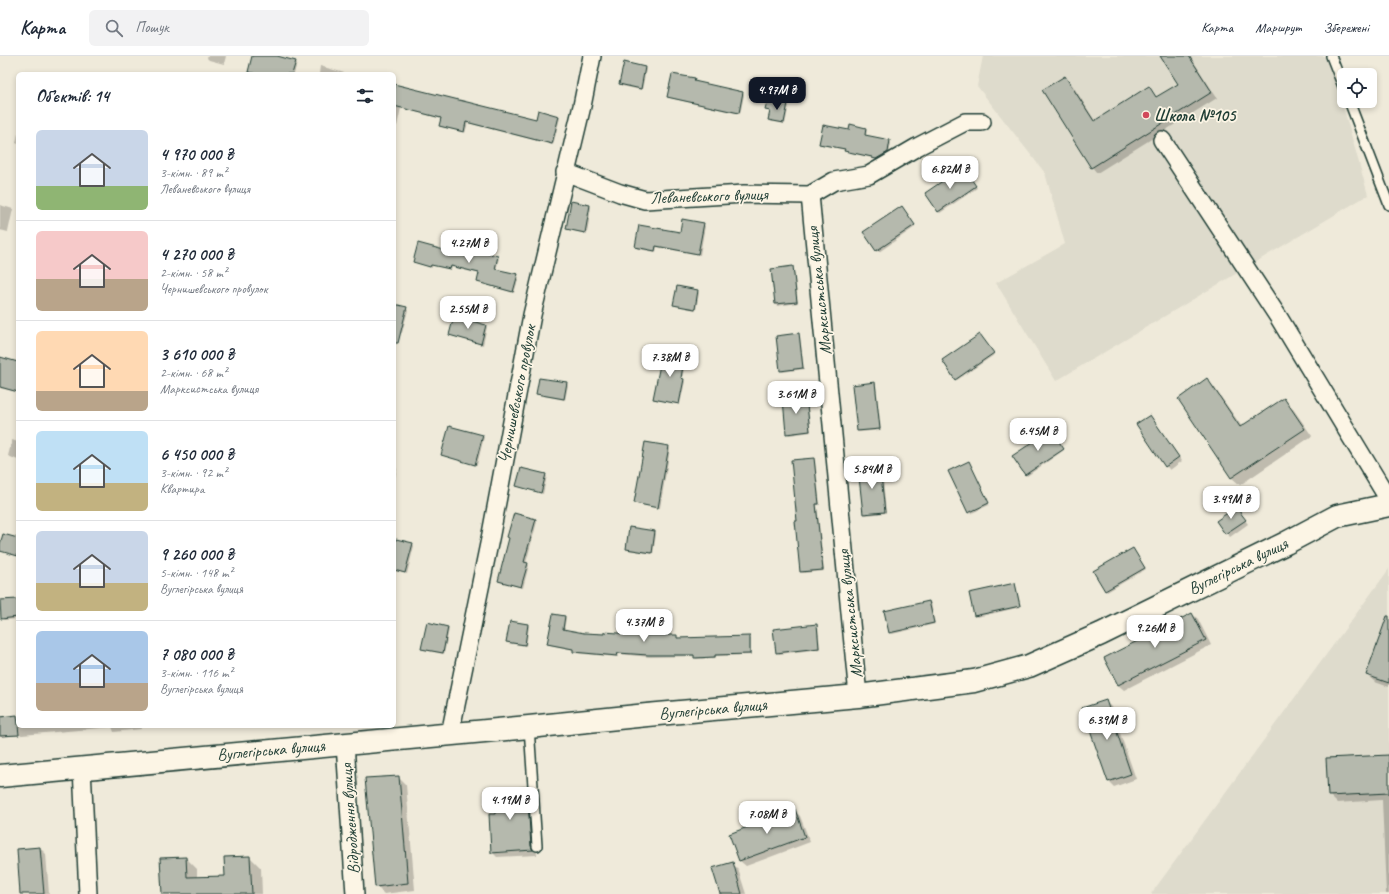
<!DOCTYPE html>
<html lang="uk">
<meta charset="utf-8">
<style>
:root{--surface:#fff;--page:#f2f2f3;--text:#1f2937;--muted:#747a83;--line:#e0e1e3;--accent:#111827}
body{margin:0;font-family:Caveat,sans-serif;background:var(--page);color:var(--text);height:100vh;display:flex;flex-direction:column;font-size:15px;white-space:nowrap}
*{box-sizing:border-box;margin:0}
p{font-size:13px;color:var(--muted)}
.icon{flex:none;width:22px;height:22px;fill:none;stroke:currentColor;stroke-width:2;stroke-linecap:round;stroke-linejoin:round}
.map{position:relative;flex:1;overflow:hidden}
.side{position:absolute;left:16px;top:16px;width:380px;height:656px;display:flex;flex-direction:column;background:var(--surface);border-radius:6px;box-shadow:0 2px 6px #0003}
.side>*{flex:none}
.fabs{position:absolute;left:1337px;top:12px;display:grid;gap:8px}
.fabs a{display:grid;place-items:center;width:40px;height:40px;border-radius:6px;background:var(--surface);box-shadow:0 2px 6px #0003;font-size:20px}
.price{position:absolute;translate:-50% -34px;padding:0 9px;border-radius:8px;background:#fff;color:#222;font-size:13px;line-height:26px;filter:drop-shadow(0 1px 2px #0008)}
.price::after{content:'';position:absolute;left:50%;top:24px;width:12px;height:9px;margin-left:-6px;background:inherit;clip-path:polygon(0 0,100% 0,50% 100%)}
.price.active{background:var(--accent);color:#fff}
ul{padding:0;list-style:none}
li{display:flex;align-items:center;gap:12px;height:100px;padding:0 20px}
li+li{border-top:1px solid var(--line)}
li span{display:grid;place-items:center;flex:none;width:112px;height:80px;border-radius:6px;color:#555}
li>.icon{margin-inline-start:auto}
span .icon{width:48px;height:48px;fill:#fffc;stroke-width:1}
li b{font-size:17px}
h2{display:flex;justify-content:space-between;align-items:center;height:48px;padding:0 20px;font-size:17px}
header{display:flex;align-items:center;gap:24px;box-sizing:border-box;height:56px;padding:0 20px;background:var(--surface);border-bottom:1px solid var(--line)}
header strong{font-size:19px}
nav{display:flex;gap:22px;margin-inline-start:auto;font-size:14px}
.search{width:280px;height:36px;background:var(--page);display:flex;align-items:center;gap:10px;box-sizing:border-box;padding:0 14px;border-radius:6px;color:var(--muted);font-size:15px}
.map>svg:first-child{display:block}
.built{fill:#dedbcc}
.shadow{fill:#0003}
.building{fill:#b5b9ad;stroke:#1f3d34}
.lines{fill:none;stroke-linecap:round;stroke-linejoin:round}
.lane-casing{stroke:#1f3d34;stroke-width:12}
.street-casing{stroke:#1f3d34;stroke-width:20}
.secondary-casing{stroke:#1f3d34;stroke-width:25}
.lane{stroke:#fcf5e5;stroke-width:9}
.street{stroke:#fcf5e5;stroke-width:17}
.secondary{stroke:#fcf5e5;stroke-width:22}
.poi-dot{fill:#d1495b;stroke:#fcf5e5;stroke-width:1.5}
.labels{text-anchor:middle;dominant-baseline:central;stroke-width:3.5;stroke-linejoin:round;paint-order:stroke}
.poi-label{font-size:17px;font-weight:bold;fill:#1f3d34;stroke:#fcf5e5;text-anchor:start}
.street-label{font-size:17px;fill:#1f3d34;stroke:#fcf5e5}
</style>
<header>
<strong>Карта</strong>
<div class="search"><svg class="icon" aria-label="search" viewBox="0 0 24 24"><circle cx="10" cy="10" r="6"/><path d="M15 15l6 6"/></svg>Пошук</div>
<nav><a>Карта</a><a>Маршрут</a><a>Збережені</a></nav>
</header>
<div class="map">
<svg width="1389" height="838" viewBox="0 0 1389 838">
<rect width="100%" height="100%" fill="#efeada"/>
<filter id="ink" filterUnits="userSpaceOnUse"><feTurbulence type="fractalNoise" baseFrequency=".025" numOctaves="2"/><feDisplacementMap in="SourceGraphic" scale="8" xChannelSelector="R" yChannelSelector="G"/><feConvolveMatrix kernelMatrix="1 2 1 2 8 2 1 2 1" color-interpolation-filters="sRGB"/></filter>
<g filter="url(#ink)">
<g class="built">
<polygon points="983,0 1329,0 1368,139 1056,325 996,227 1065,188 1045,117 977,30"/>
<polygon points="1389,513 1389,838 1151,838"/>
</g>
<g class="shadow">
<polygon points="208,0 226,0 224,8 209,4 207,2"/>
<polygon points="253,0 273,0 295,6 297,7 294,18 255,18 251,17 249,15"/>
<polygon points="1161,0 1190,0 1217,42 1097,117 1092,111 1065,21 1071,27 1095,65 1149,31 1157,42 1179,28"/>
<polygon points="320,10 348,18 319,18"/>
<polygon points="645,12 646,13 642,34 622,30 620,28"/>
<polygon points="694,23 695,26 743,37 744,39 740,58 670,42 668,41"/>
<polygon points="394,30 536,64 559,61 560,62 553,89 468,67 465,77 442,71 440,70 442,63 401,52 397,70 394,69"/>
<polygon points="768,44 788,48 789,49 785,68 770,65 769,63 771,56 766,54"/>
<polygon points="866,73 867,74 866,80 890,85 891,87 889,98 878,104 872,102 847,96 846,94 822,89 820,88 850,75"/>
<polygon points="18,77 18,88 16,87"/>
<polygon points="965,114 977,132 940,157 926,138"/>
<polygon points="572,146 590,150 591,151 587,178 569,174 567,173"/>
<polygon points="0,149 13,153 8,176 0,174"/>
<polygon points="903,153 915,171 879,196 865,176"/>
<polygon points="703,168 705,170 700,199 657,191 656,196 638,193 636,191 680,177"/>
<polygon points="472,182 485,187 483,197 499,202 496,214 519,221 514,237 480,227 478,225 480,218 452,211 451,214 432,209 432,212 415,206 467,202"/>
<polygon points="792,212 794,213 798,247 777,250 776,248 772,214"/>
<polygon points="677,232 698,235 699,237 696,254 676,250 674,248"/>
<polygon points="394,249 408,254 402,277 394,275"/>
<polygon points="454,261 486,270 487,271 483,289 452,280 450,279"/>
<polygon points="799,279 800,280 804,313 782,316 781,314"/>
<polygon points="982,281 994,299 957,324 956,323"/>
<polygon points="684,299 686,301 682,323 685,325 680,348 656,344 654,342"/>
<polygon points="0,302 18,312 18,336 0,332"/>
<polygon points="1207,324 1214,331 1242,371 1284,343 1291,350 1312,380 1240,429 1232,422 1179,343"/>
<polygon points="567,327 568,329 565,344 539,339 537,337"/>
<polygon points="875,328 876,329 881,374 859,376 858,375"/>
<polygon points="806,342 807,343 811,376 789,379 787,377"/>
<polygon points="1150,360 1182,405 1170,414 1166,410"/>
<polygon points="450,371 484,381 477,409 442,399"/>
<polygon points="1052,376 1064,394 1027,420 1026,418"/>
<polygon points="12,384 18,386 18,404 8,400"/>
<polygon points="669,391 670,393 660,452 636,448 635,447"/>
<polygon points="813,403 815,404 820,449 817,449 824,515 803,517 801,516 799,465"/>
<polygon points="970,408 989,449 970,458 969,456"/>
<polygon points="394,411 397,413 394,425"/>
<polygon points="880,411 882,412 886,457 865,459 864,458"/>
<polygon points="522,413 547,420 543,438 517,430"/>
<polygon points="1236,452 1248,468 1230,481 1218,466"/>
<polygon points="536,464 537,466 526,507 529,509 523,532 500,526 499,525"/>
<polygon points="630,472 655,476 656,478 653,498 628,494 627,492"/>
<polygon points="413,488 414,490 407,518 394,514 394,494"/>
<polygon points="1133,493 1146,513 1107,536 1106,534"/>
<polygon points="1014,528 1016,530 1021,551 977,561 975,559"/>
<polygon points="18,544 18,563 4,564 2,562"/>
<polygon points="929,546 931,547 935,568 892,578 890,577 885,556"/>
<polygon points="1192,558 1198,563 1211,589 1124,634 1118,629"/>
<polygon points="565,561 566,562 564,574 584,578 677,580 678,583 749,581 751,583 751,599 716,600 716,602 696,603 695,600 650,601 619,598 618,601 575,597 574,594 550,589 549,588"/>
<polygon points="528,569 529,570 526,590 508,587 507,585"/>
<polygon points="816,569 818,570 820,593 779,598 777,596"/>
<polygon points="448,572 449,573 444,598 424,594 422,592"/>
<polygon points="1389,574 1389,631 1375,626 1367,619"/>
<polygon points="1105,645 1111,651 1136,723 1114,731 1108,725"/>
<polygon points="18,660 18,670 141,670 141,673 114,676 112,671 0,681 0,662"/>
<polygon points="1389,700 1389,838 1386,838 1382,744 1337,747 1329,739"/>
<polygon points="398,721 406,729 415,834 384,838 376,830"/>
<polygon points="527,732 532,737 537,799 497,801 492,796 496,759"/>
<polygon points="794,755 800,760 810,786 746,810 740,805 730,779"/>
<polygon points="40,792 46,798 49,838 21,838"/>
<polygon points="250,801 261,812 262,838 163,838 186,802 197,813 197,822 226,821"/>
<polygon points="732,807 738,813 746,838 721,838"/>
</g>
<g class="building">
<polygon points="252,0 277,0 296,5 292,18 257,18 248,16"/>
<polygon points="1160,0 1189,0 1212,36 1091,112 1042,34 1065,20 1094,65 1149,30 1156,41 1178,28"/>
<polygon points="624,6 645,11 641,33 619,28"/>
<polygon points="672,18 695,22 694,25 743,36 739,57 667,41"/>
<polygon points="394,28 536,63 538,54 559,60 552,88 466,66 464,76 439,70 441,62 394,50"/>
<polygon points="768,43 788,47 784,67 768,64 770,55 765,54"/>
<polygon points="850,68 866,72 865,79 890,84 888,96 876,103 872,102 872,101 844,95 845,93 819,88 823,69 849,74"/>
<polygon points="963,111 976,130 938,156 925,137"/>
<polygon points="571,145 590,149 585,177 566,173"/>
<polygon points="902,150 915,169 876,195 863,176"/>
<polygon points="682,163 704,167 698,198 656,190 655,195 635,191 639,169 680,176"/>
<polygon points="471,181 484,184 481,196 498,200 495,213 518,218 513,236 477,226 479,217 451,210 450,213 431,209 430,211 413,206 418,187 466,200"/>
<polygon points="793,210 797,246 775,248 771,213"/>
<polygon points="677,230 698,234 695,253 673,249"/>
<polygon points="394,248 407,251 398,287 394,287"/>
<polygon points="454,260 486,269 481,288 449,279"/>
<polygon points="799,277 803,312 780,315 776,280"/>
<polygon points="980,278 994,297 955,324 942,304"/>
<polygon points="663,294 685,298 681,322 684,323 679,348 653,343"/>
<polygon points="0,301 18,306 18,336 0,331"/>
<polygon points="539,322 567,326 564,343 536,338"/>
<polygon points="1207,322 1240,371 1284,342 1305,373 1231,422 1178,343"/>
<polygon points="875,326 880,373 857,375 852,329"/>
<polygon points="806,341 810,375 786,378 783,343"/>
<polygon points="1150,359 1179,401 1165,411 1136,368"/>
<polygon points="449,370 483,379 475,409 441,399"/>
<polygon points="1051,374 1064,393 1025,419 1012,400"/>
<polygon points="645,386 669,390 658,452 634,447"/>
<polygon points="814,402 819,448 816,448 823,514 800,516 795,465 797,465 791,404"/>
<polygon points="969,405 989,447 968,457 948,415"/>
<polygon points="880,410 885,456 863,458 858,412"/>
<polygon points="521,412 546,418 541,437 516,430"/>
<polygon points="1236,451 1246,464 1225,478 1216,465"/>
<polygon points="514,457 536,463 524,506 528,507 521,531 498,525 509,482 507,481"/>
<polygon points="629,471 655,475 652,497 626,493"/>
<polygon points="3,478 18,482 18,500 0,495 0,488"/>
<polygon points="396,483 413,487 405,517 394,514 394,490"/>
<polygon points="1133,492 1145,512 1105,535 1093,515"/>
<polygon points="1015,527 1020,550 974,560 969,537"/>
<polygon points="18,543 18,561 1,563 0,544"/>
<polygon points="929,545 934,567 889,577 884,555"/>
<polygon points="1192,557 1206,584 1118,629 1104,602"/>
<polygon points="553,558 565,560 563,573 584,577 604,578 604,576 646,579 677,579 677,582 750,580 750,598 715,599 715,601 694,602 694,599 648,599 618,597 617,600 573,596 573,593 547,588"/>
<polygon points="1387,560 1389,560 1389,627 1366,619"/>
<polygon points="510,565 528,568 525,589 506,586"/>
<polygon points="427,566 448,571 443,597 421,593"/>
<polygon points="817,568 819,592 776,597 773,573"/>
<polygon points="1106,644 1131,718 1108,726 1082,652"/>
<polygon points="17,659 19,679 0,680 0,661"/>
<polygon points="1389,699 1389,737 1328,740 1326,702"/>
<polygon points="399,720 408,827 375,831 365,722"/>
<polygon points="527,731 531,790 533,794 491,797 489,758 495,758 494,733"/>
<polygon points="795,753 805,781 739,805 729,778"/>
<polygon points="40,791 44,838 20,838 17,793"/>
<polygon points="250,800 252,838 162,838 160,802 186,801 187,821 225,820 224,801"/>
<polygon points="733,806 742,838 720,838 712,812"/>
</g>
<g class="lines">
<defs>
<g id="lane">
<polyline points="1331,0 1344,33"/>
<polyline points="1349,45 1389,149"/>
<polyline points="529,671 537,790"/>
</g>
<g id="street">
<polyline points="1162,84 1279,262 1389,444"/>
<polyline points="565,116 620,137 645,144 744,138 810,139"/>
<polyline points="810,139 858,640"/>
<polyline points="810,139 834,125 869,119 917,91 965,66 982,66"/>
<polyline points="450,678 491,478 532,259 582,50 592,0"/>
<polyline points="345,688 355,838"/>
<polyline points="82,712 88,838"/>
</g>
<polyline id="secondary" points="0,720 529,671 647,659 858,640 974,625 1029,610 1101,578 1286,487 1337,460 1389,449"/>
</defs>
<use href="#lane" class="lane-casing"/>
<use href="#street" class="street-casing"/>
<use href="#secondary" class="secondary-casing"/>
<use href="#lane" class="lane"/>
<use href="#street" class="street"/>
<use href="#secondary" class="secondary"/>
</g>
</g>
<circle class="poi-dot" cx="1146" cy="59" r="4"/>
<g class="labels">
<g class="poi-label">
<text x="1154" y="59">Школа №105</text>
</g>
<g class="street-label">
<text transform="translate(709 140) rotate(-2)">Леваневського вулиця</text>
<text transform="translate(819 235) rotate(-96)">Марксистська вулиця</text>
<text transform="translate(517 338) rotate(-79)">Чернишевського провулок</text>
<text transform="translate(1238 510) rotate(-26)">Вуглегірська вулиця</text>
<text transform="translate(850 558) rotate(-96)">Марксистська вулиця</text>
<text transform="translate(713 653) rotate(-5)">Вуглегірська вулиця</text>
<text transform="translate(271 694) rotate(-5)">Вуглегірська вулиця</text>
<text transform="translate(350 763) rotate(-94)">Відродження вулиця</text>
</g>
</g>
</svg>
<div class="fabs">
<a><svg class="icon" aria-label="locate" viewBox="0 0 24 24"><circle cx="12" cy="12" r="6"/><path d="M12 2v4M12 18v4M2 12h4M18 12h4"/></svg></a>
</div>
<b class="price active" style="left:777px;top:55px">4.97M ₴</b>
<b class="price" style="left:950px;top:134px">6.82M ₴</b>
<b class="price" style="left:469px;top:208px">4.27M ₴</b>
<b class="price" style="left:468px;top:274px">2.55M ₴</b>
<b class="price" style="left:670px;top:322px">7.38M ₴</b>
<b class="price" style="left:796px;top:359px">3.61M ₴</b>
<b class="price" style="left:1038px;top:396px">6.45M ₴</b>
<b class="price" style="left:872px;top:434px">5.84M ₴</b>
<b class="price" style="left:1231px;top:464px">3.49M ₴</b>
<b class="price" style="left:644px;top:587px">4.37M ₴</b>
<b class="price" style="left:1155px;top:593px">9.26M ₴</b>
<b class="price" style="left:1107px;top:685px">6.39M ₴</b>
<b class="price" style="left:510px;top:765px">4.19M ₴</b>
<b class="price" style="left:767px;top:779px">7.08M ₴</b>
<section class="side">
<h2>Об’єктів: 14<svg class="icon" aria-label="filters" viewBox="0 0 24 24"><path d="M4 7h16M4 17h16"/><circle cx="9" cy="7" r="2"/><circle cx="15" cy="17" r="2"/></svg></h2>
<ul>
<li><span style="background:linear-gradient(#c9d6e8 70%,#8fb573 0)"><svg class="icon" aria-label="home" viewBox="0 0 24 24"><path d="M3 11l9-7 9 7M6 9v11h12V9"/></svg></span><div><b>4 970 000 ₴</b><p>3-кімн. · 89 m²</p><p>Леваневського вулиця</p></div></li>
<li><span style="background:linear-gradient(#f6c9c9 60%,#b9a48a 0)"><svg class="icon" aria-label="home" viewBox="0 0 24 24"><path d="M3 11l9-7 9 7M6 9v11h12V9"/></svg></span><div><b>4 270 000 ₴</b><p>2-кімн. · 58 m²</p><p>Чернишевського провулок</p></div></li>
<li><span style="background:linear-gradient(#ffd9b3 75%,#b9a48a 0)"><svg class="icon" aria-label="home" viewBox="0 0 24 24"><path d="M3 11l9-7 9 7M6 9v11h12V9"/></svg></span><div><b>3 610 000 ₴</b><p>2-кімн. · 68 m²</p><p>Марксистська вулиця</p></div></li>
<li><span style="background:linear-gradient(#bfe0f5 65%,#c2b280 0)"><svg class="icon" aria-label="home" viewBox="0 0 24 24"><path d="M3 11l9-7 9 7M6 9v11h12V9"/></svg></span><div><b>6 450 000 ₴</b><p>3-кімн. · 92 m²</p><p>Квартира</p></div></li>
<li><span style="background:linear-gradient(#c9d6e8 65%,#c2b280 0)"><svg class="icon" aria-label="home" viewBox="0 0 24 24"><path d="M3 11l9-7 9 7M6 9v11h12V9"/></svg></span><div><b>9 260 000 ₴</b><p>5-кімн. · 148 m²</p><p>Вуглегірська вулиця</p></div></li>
<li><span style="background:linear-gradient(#a9c7e8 65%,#b9a48a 0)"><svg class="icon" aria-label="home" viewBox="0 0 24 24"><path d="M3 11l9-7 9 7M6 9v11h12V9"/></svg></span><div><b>7 080 000 ₴</b><p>3-кімн. · 116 m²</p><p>Вуглегірська вулиця</p></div></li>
</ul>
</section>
</div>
